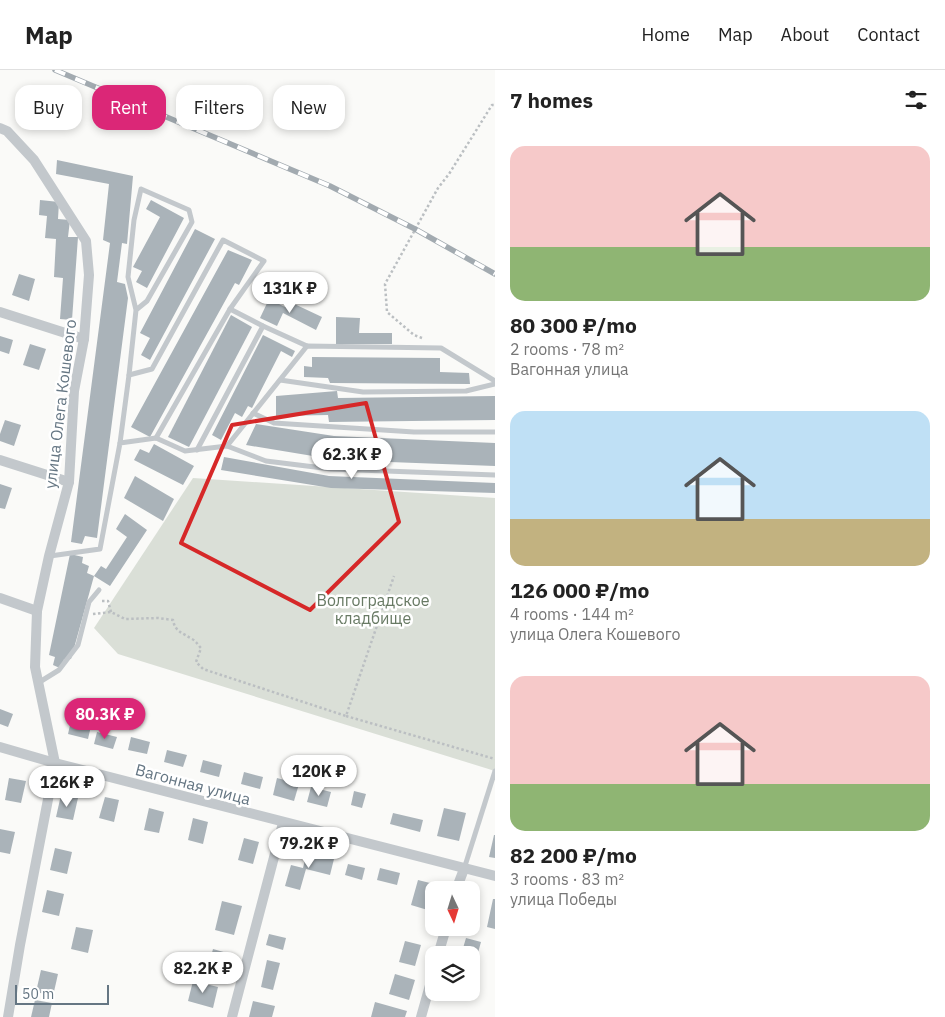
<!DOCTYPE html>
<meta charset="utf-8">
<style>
:root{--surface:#fff;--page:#f2f2f2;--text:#222;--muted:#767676;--line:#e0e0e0;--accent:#db2777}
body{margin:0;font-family:"IBM Plex Sans",sans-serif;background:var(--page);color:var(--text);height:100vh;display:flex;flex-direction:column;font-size:19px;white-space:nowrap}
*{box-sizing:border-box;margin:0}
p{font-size:16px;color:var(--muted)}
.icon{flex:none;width:28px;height:28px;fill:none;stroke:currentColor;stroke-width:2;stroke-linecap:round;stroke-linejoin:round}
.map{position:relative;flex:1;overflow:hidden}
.sheet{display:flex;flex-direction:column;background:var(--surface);width:450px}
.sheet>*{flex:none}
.guide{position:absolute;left:15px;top:15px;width:405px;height:45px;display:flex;gap:10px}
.needle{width:32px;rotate:176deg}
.tools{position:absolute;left:425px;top:811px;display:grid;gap:10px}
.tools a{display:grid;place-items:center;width:55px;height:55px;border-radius:10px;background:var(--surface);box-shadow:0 2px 8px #0003;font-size:25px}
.scale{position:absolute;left:15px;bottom:12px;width:94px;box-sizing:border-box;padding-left:5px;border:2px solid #657683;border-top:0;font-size:14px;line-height:18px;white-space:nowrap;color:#657683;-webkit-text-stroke:4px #fff;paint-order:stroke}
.price{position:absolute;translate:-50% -42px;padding:0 11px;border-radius:18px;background:#fff;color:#222;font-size:16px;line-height:32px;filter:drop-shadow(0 1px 2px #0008)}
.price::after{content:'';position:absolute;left:50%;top:30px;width:15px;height:11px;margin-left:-8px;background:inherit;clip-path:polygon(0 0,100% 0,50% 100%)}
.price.selected{background:var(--accent);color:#fff}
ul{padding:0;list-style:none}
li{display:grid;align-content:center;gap:10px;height:265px;padding:0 15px}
li span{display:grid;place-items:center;height:155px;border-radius:15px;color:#555}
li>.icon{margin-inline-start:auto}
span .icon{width:90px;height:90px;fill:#fffc;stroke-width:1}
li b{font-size:21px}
h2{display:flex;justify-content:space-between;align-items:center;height:60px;padding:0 15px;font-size:21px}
.chip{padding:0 18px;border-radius:15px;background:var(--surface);box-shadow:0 2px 8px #0003;font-size:18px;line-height:45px}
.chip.selected{background:var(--accent);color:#fff}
header{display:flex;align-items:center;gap:30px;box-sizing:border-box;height:70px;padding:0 25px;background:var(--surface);border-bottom:1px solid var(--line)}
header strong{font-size:24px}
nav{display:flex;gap:28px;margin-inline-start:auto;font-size:18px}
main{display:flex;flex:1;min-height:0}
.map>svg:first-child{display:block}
.green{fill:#dadfd7}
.building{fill:#aab3b9}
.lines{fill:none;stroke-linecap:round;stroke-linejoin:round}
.path{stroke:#bbbfc2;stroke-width:2.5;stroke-dasharray:2.5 2.5;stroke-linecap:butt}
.service{stroke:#c3c8cc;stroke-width:5}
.minor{stroke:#c3c8cc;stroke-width:10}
.rail-casing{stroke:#a2aab0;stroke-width:5.5}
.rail{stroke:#fff;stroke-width:4;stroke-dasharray:11;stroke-linecap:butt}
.marked{fill:none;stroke:#d62828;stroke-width:4;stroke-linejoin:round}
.labels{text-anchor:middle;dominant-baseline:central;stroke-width:5;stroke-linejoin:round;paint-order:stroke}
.street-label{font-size:16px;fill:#657683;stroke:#fff}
.park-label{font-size:16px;fill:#687a64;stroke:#fff}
</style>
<header>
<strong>Map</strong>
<nav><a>Home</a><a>Map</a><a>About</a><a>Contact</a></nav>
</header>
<main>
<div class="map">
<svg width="495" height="947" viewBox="0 0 495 947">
<rect width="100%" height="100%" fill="#fafaf8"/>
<polygon class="green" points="193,408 495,428 495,701 118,584 94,558"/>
<g class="building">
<polygon points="57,90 133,106 127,174 122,173 117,212 125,214 128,228 97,468 85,466 82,474 71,472 110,173 103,170 109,114 56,104"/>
<polygon points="40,130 59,132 58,149 70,150 68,167 78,167 72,250 60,249 63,208 54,207 56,169 45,168 47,146 39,145"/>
<polygon points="151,130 184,148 147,218 136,212 142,201 133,197 160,147 146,139"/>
<polygon points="195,159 215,169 150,290 141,285 150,268 140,263"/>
<polygon points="228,180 252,190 239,215 235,213 150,367 131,357"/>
<polygon points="19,204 35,209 29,231 12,225"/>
<polygon points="269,229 285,237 288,231 322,247 316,260 283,243 277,256 260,248"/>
<polygon points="231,245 252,257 189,377 168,367"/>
<polygon points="336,247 360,248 359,263 392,263 392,274 336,274"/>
<polygon points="263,265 295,281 292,287 281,281 252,338 248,336 242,347 235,343 221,370 212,365"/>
<polygon points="0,266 13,270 9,284 0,281"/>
<polygon points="30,274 46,279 39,300 23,295"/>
<polygon points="312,287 440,288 440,302 469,303 470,314 330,313 328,308 304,307 304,296 312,297"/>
<polygon points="337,321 338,328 495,326 495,350 329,352 328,345 276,346 276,326"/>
<polygon points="5,350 21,355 14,376 0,371 0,364"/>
<polygon points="256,354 334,366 495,373 495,396 337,390 246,375"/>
<polygon points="154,374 194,396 183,415 134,390 140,379 149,383"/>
<polygon points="224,387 329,406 495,413 495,423 331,418 221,400"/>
<polygon points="135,406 174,429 163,451 124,428"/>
<polygon points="0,414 12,418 5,439 0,438"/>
<polygon points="125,444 147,460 110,516 94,506 101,496 106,499 127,467 116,459"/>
<polygon points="70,484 83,487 82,493 89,496 87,503 94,506 71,589 64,589 62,599 53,595 55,587 49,585"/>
<polygon points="0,639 13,644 8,657 0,654"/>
<polygon points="71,651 91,656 88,669 68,664"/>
<polygon points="97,662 117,667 113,679 94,674"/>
<polygon points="131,667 150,672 147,684 128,680"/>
<polygon points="167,680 187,685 183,697 164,692"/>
<polygon points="203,690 222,695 219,707 200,702"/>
<polygon points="244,702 263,707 260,719 241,714"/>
<polygon points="9,708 26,711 21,733 5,730"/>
<polygon points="277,708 299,714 294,731 273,725"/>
<polygon points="311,717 331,722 327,737 307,732"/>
<polygon points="354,721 366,724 362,738 351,735"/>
<polygon points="61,725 78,728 73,750 56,747"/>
<polygon points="105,727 119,730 114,752 99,748"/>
<polygon points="149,738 164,742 159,763 144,760"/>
<polygon points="444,738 466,743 459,771 437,766"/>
<polygon points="393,743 423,750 420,762 390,754"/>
<polygon points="193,748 208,752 203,774 188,770"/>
<polygon points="0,759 15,762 10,784 0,782"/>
<polygon points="494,765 495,765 495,788 489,787"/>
<polygon points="244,768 259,772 253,794 238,790"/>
<polygon points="55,778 72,782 67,804 50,800"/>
<polygon points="307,782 334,789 330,805 306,799 300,820 285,816 291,795 303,798"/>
<polygon points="348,794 365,798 362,810 345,805"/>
<polygon points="380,798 400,803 397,815 377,810"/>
<polygon points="418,810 438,815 437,820 434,820 434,831 431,841 411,835"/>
<polygon points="47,820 64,824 59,846 42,842"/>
<polygon points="493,829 495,829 495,859 487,857"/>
<polygon points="222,831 242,836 234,865 215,860"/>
<polygon points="76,857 93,860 88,883 71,879"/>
<polygon points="269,864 286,868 283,880 266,875"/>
<polygon points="466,868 481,872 474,897 471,896 471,885 461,885"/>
<polygon points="405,871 421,875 415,896 399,892"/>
<polygon points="213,879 227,883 224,898 209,894"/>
<polygon points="267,890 280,893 273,920 261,917"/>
<polygon points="41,900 58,904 53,926 36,922"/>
<polygon points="395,904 415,910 409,930 389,924"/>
<polygon points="193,911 218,917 213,938 188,931"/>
<polygon points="444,922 464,922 462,931 443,925"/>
<polygon points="35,930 52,933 49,947 31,947"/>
<polygon points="253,931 275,936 272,947 249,947"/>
<polygon points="375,932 407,941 405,947 371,947"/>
</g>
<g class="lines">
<g class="path">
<polyline points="422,268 414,265 387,242 385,214 438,118 449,104 492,35 495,35"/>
<polyline points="102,531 108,531 111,542"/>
<path d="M93 544 111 542 125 549 158 548 173 550C175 562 183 563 192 569 196 571 198 575 201 578L196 592 203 599 346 646 394 506"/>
<polyline points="346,646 495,689"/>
</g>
<g class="service">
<polyline points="230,239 263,256 307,276"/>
<polyline points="129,305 136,240 128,207 134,150 141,119 189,140 192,152 147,231 136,240"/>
<polyline points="280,310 363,322 466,321 495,314"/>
<polyline points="253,343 274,353 414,362 495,362"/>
<polyline points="120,373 129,305 152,299 223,170 264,191 230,239 156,368"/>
<polyline points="227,376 266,391 331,399 495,405"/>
<polyline points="197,380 263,256"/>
<polyline points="50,486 100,479 120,373 156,368 185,381 227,376 307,276 441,278 495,311"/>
<polyline points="38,613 59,600 78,575 89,532 99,520"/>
<polyline points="464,799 495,701"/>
</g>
<g class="minor">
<polyline points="0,58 7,61 34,90 86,171 89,205 84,269 74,321 69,412 49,486 37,541 35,597 55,693 20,875 8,947"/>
<polyline points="0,242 84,269"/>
<polyline points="0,390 69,412"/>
<polyline points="0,528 37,541"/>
<polyline points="0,677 55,693 495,806"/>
<polyline points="456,820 464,799"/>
<polyline points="438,885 446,858"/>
<polyline points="232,947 283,753"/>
<polyline points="421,947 434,901"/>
</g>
<defs>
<polyline id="rail" points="55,0 330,116 415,159 495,204"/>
</defs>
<use href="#rail" class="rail-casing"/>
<use href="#rail" class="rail"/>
</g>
<path class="marked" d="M366 333 399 452 310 540 181 473 232 355Z"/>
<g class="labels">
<g class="street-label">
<text transform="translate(60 334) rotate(-83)">улица Олега Кошевого</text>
<text transform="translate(193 714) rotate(15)">Вагонная улица</text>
</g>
<g class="park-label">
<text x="373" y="530">Волгоградское<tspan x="373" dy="18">кладбище</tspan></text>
</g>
</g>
</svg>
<div class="tools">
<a><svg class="needle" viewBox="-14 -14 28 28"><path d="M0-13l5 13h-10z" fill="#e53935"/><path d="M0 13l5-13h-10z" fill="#767676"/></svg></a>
<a><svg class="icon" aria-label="layers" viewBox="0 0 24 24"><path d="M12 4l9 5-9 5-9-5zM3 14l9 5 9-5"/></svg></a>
</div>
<div class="scale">50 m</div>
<b class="price" style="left:290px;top:244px">131K ₽</b>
<b class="price" style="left:352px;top:410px">62.3K ₽</b>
<b class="price selected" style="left:105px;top:670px">80.3K ₽</b>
<b class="price" style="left:319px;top:727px">120K ₽</b>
<b class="price" style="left:67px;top:738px">126K ₽</b>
<b class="price" style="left:309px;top:799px">79.2K ₽</b>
<b class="price" style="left:203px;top:924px">82.2K ₽</b>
<div class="guide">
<a class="chip">Buy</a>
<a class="chip selected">Rent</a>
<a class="chip">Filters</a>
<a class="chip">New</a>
</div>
</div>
<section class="sheet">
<h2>7 homes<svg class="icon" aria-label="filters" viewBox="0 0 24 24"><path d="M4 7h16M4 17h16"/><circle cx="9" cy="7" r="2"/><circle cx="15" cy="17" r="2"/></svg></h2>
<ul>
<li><span style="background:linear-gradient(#f6c9c9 65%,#8fb573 0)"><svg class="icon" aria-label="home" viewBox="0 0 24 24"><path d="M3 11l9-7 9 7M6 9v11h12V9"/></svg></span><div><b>80 300 ₽/mo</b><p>2 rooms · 78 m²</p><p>Вагонная улица</p></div></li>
<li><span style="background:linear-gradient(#bfe0f5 70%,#c2b280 0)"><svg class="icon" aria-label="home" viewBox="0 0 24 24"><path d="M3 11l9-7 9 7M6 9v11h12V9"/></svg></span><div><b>126 000 ₽/mo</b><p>4 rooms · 144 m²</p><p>улица Олега Кошевого</p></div></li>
<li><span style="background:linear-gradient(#f6c9c9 70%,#8fb573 0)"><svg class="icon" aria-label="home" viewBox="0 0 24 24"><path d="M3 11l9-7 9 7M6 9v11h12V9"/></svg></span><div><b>82 200 ₽/mo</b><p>3 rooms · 83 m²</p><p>улица Победы</p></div></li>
</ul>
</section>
</main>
